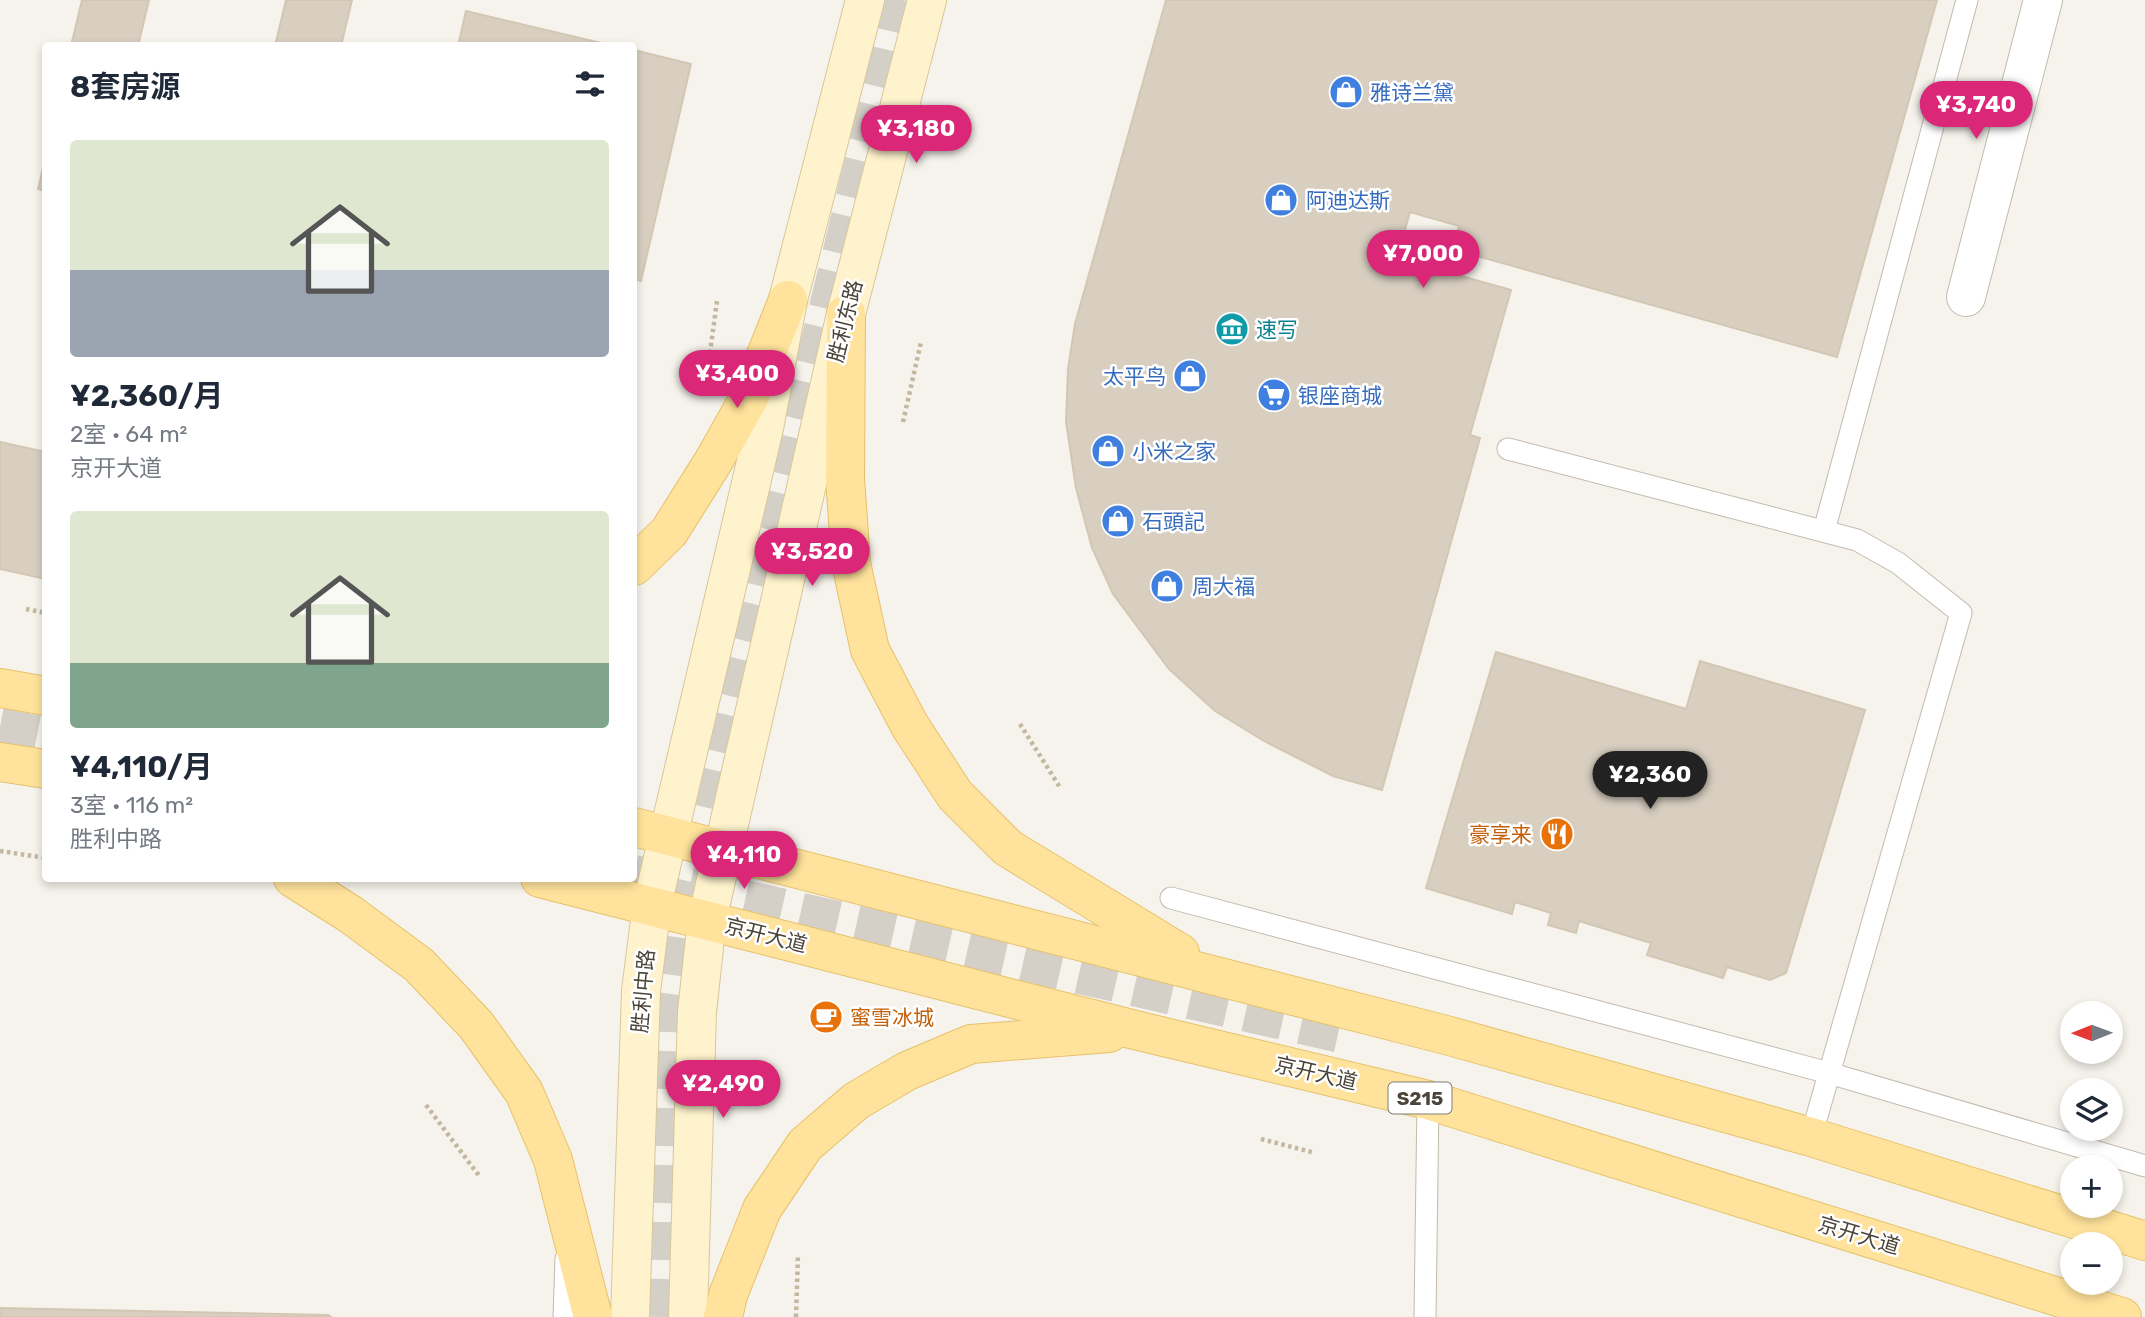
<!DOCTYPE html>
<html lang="zh">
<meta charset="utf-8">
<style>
:root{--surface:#fff;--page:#f2f2f3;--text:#1f2937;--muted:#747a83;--accent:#db2777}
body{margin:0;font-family:Rubik,"Noto Sans SC",sans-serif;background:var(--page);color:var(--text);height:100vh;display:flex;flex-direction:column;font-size:26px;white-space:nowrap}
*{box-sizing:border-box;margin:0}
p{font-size:23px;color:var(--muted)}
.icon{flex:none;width:38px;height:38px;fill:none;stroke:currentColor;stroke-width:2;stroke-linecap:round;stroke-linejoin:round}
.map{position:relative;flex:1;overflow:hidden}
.panel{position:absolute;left:42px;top:42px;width:595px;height:840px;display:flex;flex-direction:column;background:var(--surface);border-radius:7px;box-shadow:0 4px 10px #0003}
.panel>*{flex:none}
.needle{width:46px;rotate:269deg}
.buttons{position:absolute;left:2060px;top:1001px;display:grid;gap:14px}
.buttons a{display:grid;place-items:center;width:63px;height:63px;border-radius:50%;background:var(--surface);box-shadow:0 4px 10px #0003;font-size:35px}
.price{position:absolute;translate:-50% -60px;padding:0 16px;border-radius:24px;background:var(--accent);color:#fff;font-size:23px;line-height:46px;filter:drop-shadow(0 2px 4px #0008)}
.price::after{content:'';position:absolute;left:50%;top:42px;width:21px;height:16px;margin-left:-10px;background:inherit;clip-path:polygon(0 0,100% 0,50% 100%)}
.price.current{background:#222;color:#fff}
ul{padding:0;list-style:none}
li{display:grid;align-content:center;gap:14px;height:371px;padding:0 28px}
li span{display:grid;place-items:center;height:217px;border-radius:7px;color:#555}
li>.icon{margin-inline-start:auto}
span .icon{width:126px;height:126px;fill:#fffc;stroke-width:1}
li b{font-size:30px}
h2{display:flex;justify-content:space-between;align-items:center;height:84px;padding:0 28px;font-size:30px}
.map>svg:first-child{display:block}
.building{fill:#d8cfc1;stroke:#d3c7b4;stroke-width:2}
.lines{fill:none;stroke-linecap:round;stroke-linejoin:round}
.street-tunnel{stroke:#d4d0c8;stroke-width:38;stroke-dasharray:38 19;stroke-linecap:butt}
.lane-casing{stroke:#c2bbae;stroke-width:23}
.street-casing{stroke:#c2bbae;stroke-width:40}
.secondary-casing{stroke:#d6c79b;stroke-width:40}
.primary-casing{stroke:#e6c16a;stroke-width:40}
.path{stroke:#c4b79f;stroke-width:4.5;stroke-dasharray:3.5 3.5;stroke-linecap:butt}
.lane{stroke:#fff;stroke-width:21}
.street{stroke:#fff;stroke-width:38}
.secondary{stroke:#fff3cd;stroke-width:38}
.primary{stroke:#ffe39c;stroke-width:38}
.labels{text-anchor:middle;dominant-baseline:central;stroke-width:5;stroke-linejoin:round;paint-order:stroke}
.shield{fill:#fff;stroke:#817c74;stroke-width:2}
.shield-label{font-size:19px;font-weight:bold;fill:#4b4439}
.shop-label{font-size:21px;fill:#366cbe;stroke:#fff;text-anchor:start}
.street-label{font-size:21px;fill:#4b4439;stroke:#fff}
.culture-label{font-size:21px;fill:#0d838f;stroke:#fff;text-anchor:start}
.food-label{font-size:21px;fill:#c56008;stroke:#fff;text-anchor:end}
</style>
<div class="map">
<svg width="2145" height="1317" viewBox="0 0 2145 1317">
<rect width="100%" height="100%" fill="#f6f3ec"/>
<g class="building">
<polygon points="82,0 149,0 138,46 71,46"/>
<polygon points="286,0 352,0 341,46 275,46"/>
<polygon points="1166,0 1937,0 1837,357 1452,249 1459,226 1410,212 1397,258 1511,290 1470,435 1480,438 1382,790 1333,776 1264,741 1215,711 1169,669 1113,594 1092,548 1076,488 1066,422 1068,369 1075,324"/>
<polygon points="466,11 614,46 458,46"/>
<polygon points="634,50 691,64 641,281 634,279"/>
<polygon points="46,156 46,191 38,189"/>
<polygon points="0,442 46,452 46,579 0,569"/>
<polygon points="1496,652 1686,709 1700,661 1865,710 1786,973 1770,980 1727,967 1723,978 1647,955 1651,943 1579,921 1576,933 1548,925 1551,913 1515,902 1512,914 1426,888"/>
<polygon points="0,1308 328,1315 331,1317 0,1317"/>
</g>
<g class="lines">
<g class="street-tunnel">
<polyline points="0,727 46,736"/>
<polyline points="634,874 1354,1037"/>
<polyline points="662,1317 672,996 687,887 903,0"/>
</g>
<defs>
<g id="lane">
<polyline points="1508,449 1857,540 1898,563 1961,613 1811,1137"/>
<polyline points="1824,531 1967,0"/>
<polyline points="1171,898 1829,1073 2145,1166"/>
<polyline points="564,1317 566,1259"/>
<polyline points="1425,1317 1428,1100"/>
</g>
<polyline id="street" points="1966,297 2043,0"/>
<g id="secondary">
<polyline points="630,1317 641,991 652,905 764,428 788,300 865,0"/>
<polyline points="688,1317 697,1012 707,920 846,314 927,0"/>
</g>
<g id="primary">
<polyline points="846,314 845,478 851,563 870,650 910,726 955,795 1008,848 1180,953"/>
<polyline points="634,566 669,532 713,462 749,398 788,300"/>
<polyline points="0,688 46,696"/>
<polyline points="0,762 46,769"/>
<polyline points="634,827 1446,1035 1811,1137 2145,1241"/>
<polyline points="293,878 350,914 419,965 476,1025 524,1092 553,1160 593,1317"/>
<polyline points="540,878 1135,1030 1428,1100 2122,1317"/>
<polyline points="723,1317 728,1295 762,1209 805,1145 856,1101 907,1071 971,1044 1109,1033"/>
</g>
</defs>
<use href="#lane" class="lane-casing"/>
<use href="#street" class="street-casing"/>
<use href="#secondary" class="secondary-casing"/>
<use href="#primary" class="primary-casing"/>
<g class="path">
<polyline points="708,367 717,301"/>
<polyline points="903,422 921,342"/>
<polyline points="26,609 46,613"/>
<polyline points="1020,724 1061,789"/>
<polyline points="0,851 46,858"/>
<polyline points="426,1105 480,1177"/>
<polyline points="1261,1139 1315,1153"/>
<polyline points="796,1317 798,1255"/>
</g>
<use href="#lane" class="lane"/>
<use href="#street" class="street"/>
<use href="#secondary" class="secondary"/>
<use href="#primary" class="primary"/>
</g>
<defs>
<symbol id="shop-disc" viewBox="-11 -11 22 22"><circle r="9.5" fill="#3f7fe0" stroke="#fff"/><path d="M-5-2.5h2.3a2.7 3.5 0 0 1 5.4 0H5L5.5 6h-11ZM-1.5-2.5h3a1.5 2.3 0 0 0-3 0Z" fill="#fff"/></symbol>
<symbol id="museum-disc" viewBox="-11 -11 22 22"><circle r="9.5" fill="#0f9aa8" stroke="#fff"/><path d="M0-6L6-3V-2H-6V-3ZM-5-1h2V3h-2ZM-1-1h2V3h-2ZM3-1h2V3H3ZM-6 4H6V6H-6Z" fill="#fff"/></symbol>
<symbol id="supermarket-disc" viewBox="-11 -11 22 22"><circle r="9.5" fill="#3f7fe0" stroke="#fff"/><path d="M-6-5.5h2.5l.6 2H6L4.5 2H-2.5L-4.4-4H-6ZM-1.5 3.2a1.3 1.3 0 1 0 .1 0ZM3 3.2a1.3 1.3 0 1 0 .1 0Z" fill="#fff"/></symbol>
<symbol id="restaurant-disc" viewBox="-11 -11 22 22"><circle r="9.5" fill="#e8710a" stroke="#fff"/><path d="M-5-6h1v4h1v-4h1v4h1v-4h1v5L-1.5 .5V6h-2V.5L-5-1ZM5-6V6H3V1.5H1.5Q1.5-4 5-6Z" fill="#fff"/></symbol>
<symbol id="cafe-disc" viewBox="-11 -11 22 22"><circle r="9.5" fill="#e8710a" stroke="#fff"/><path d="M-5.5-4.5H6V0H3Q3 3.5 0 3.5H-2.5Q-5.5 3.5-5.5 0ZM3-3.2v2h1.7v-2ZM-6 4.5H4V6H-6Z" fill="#fff"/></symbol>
</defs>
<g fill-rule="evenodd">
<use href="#shop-disc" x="1327" y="73" width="38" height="38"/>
<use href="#shop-disc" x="1262" y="181" width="38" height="38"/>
<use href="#museum-disc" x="1213" y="310" width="38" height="38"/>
<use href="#shop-disc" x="1171" y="357" width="38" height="38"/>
<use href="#supermarket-disc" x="1255" y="376" width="38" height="38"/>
<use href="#shop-disc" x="1089" y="432" width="38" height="38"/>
<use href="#shop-disc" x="1099" y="502" width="38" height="38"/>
<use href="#shop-disc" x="1148" y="567" width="38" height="38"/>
<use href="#restaurant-disc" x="1538" y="815" width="38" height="38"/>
<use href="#cafe-disc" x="807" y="998" width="38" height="38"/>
</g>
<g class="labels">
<rect class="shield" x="1388.5" y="1082.5" width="63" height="31" rx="5"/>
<g class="shield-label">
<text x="1420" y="1098">S215</text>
</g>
<g class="shop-label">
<text x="1370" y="92">雅诗兰黛</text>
<text x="1306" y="200">阿迪达斯</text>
<text x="1166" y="376" text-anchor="end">太平鸟</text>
<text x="1298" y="395">银座商城</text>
<text x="1132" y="451">小米之家</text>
<text x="1142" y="521">石頭記</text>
<text x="1192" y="586">周大福</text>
</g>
<g class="street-label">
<text transform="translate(845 321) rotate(-76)">胜利东路</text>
<text transform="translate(766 935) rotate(14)">京开大道</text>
<text transform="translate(643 991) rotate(-85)">胜利中路</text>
<text transform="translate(1316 1073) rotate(13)">京开大道</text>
<text transform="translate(1859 1235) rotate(17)">京开大道</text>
</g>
<g class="culture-label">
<text x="1256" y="329">速写</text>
</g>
<g class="food-label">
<text x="1532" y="834">豪享来</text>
<text x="850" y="1017" text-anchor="start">蜜雪冰城</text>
</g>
</g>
</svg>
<div class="buttons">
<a><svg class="needle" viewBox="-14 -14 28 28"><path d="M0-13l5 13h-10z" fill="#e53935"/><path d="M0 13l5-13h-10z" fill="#747a83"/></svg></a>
<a><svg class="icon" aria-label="layers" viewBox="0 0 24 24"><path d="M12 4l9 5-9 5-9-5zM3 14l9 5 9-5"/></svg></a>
<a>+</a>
<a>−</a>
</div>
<b class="price" style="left:1976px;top:141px">¥3,740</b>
<b class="price" style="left:916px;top:165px">¥3,180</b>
<b class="price" style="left:1423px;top:290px">¥7,000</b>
<b class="price" style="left:737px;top:410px">¥3,400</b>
<b class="price" style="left:812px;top:588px">¥3,520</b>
<b class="price current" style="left:1650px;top:811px">¥2,360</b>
<b class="price" style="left:744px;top:891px">¥4,110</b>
<b class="price" style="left:723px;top:1120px">¥2,490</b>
<section class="panel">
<h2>8套房源<svg class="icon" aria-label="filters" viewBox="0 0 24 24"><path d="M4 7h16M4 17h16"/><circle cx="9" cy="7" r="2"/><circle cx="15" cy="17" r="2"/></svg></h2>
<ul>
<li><span style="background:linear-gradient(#dfe7d0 60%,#9aa5b1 0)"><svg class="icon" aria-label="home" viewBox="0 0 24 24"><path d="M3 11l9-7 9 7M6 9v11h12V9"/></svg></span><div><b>¥2,360/月</b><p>2室 · 64 m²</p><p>京开大道</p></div></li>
<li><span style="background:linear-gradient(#dfe7d0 70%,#7fa58c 0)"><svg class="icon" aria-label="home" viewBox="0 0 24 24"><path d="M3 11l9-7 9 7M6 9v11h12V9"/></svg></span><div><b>¥4,110/月</b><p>3室 · 116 m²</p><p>胜利中路</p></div></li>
</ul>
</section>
</div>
